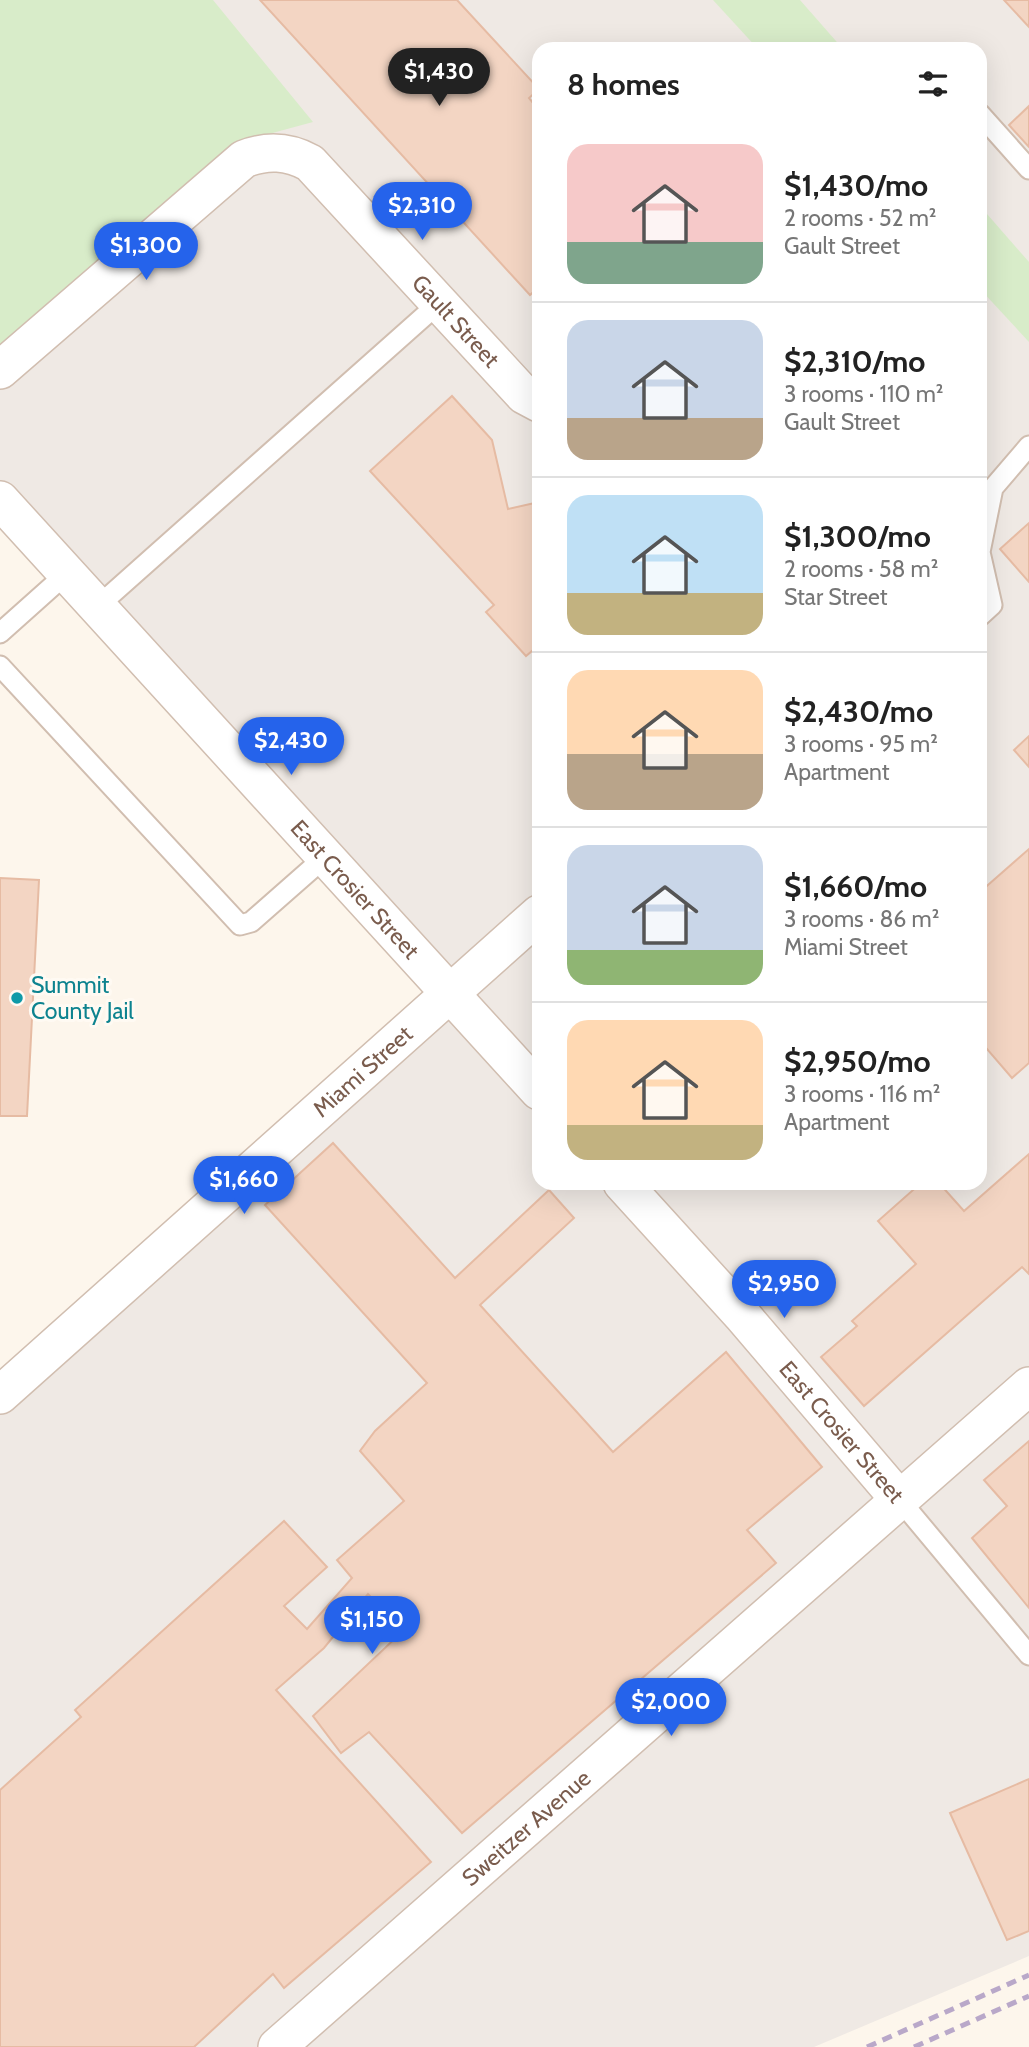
<!DOCTYPE html>
<meta charset="utf-8">
<style>
:root{--surface:#fff;--page:#f2f2f2;--text:#222;--muted:#767676;--line:#e0e0e0;--accent:#2563eb}
body{margin:0;font-family:Cabin,sans-serif;background:var(--page);color:var(--text);height:100vh;display:flex;flex-direction:column;font-size:26px;white-space:nowrap}
*{box-sizing:border-box;margin:0}
p{font-size:23px;color:var(--muted)}
.icon{flex:none;width:38px;height:38px;fill:none;stroke:currentColor;stroke-width:2;stroke-linecap:round;stroke-linejoin:round}
.map{position:relative;flex:1;overflow:hidden}
.side{position:absolute;left:532px;top:42px;width:455px;height:1148px;display:flex;flex-direction:column;background:var(--surface);border-radius:21px;box-shadow:0 7px 28px #0002}
.side>*{flex:none}
.price{position:absolute;translate:-50% -60px;padding:0 16px;border-radius:24px;background:var(--accent);color:#fff;font-size:23px;line-height:46px;filter:drop-shadow(0 2px 4px #0008)}
.price::after{content:'';position:absolute;left:50%;top:42px;width:21px;height:16px;margin-left:-10px;background:inherit;clip-path:polygon(0 0,100% 0,50% 100%)}
.price.selected{background:#222;color:#fff}
ul{padding:0;list-style:none}
li{display:flex;align-items:center;gap:21px;height:175px;padding:0 35px}
li+li{border-top:2px solid var(--line)}
li span{display:grid;place-items:center;flex:none;width:196px;height:140px;border-radius:21px;color:#555}
li>.icon{margin-inline-start:auto}
span .icon{width:84px;height:84px;fill:#fffc;stroke-width:1}
li b{font-size:30px}
h2{display:flex;justify-content:space-between;align-items:center;height:84px;padding:0 35px;font-size:30px}
.map>svg:first-child{display:block}
.industrial{fill:#efe9e4;fill-rule:evenodd}
.green{fill:#d8ecc9}
.building{fill:#f3d5c3;stroke:#e6bba3;stroke-width:2}
.lines{fill:none;stroke-linecap:round;stroke-linejoin:round}
.lane-casing{stroke:#d1beb0;stroke-width:23}
.street-casing{stroke:#d1beb0;stroke-width:40}
.lane{stroke:#fff;stroke-width:19}
.street{stroke:#fff;stroke-width:37}
.rail{stroke:#b9a8c9;stroke-width:5;stroke-dasharray:10 7;stroke-linecap:butt}
.culture-dot{fill:#0f9aa8;stroke:#fffaf3;stroke-width:2.5}
.labels{text-anchor:middle;dominant-baseline:central;stroke-width:6;stroke-linejoin:round;paint-order:stroke}
.street-label{font-size:23px;fill:#7a5c4d;stroke:#fffaf3}
.culture-label{font-size:23px;fill:#0d838f;stroke:#fffaf3;text-anchor:start}
</style>
<div class="map">
<svg width="1029" height="2047" viewBox="0 0 1029 2047">
<rect width="100%" height="100%" fill="#fdf6ec"/>
<path class="industrial" d="M0 0H1029V1956L814 2047H0V1395L449 993 0 500ZM539 49H980V1183H539Z"/>
<g class="green">
<polygon points="0,0 213,0 313,122 235,143 0,348"/>
<polygon points="713,0 800,0 843,49 758,49"/>
<polygon points="980,206 1029,262 1029,342 980,289"/>
</g>
<g class="building">
<polygon points="260,0 457,0 539,89 529,98 539,110 539,287 530,295"/>
<polygon points="1004,0 1029,0 1029,27"/>
<polygon points="1029,106 1029,147 1009,125"/>
<polygon points="452,396 492,440 508,509 539,502 539,645 526,656 486,612 494,605 370,471"/>
<polygon points="1029,523 1029,582 1000,549"/>
<polygon points="1029,736 1029,767 1014,750"/>
<polygon points="1029,849 1029,1063 1012,1078 980,1041 980,892"/>
<polygon points="0,878 39,880 27,1116 0,1116"/>
<polygon points="333,1143 455,1278 549,1190 574,1218 480,1305 613,1452 726,1352 822,1467 747,1530 776,1563 462,1833 369,1732 341,1753 313,1716 403,1631 368,1594 324,1648 276,1690 431,1862 284,1988 273,1974 194,2047 0,2047 0,1790 81,1717 75,1710 284,1521 327,1567 284,1606 307,1629 352,1578 337,1560 404,1501 360,1451 375,1431 427,1383 265,1205"/>
<polygon points="1029,1154 1029,1274 1022,1267 864,1406 821,1357 857,1326 852,1321 916,1264 878,1221 921,1183 939,1183 964,1211"/>
<polygon points="1029,1441 1029,1608 972,1538 1007,1506 984,1480"/>
<polygon points="1029,1779 1029,1931 1007,1940 950,1813"/>
</g>
<g class="lines">
<defs>
<g id="lane">
<polyline points="980,114 1029,169"/>
<polyline points="97,607 439,303"/>
<polyline points="980,616 992,605 980,552 993,488 1029,446"/>
<polyline points="0,633 66,574"/>
<polyline points="0,666 240,925 251,922 325,857"/>
<polyline points="899,1499 1029,1655"/>
</g>
<g id="street">
<path id="s1" d="M0 370 244 159C267 150 288 151 310 163L524 395 539 403"/>
<path id="s2" d="M0 500 539 1091"/>
<path id="s3" d="M622 1183 742 1315 899 1499"/>
<path id="s4" d="M0 1395 539 914"/>
<path id="s5" d="M277 2047 1029 1386"/>
</g>
</defs>
<use href="#lane" class="lane-casing"/>
<use href="#street" class="street-casing"/>
<use href="#lane" class="lane"/>
<use href="#street" class="street"/>
<g class="rail">
<polyline points="867,2047 1029,1975"/>
<polyline points="914,2047 1029,1996"/>
</g>
</g>
<circle class="culture-dot" cx="17" cy="998" r="7"/>
<g class="labels">
<g class="street-label">
<text stroke="none"><textPath href="#s1" startOffset="606">Gault Street</textPath></text>
<text stroke="none"><textPath href="#s2" startOffset="527">East Crosier Street</textPath></text>
<text stroke="none"><textPath href="#s4" startOffset="486">Miami Street</textPath></text>
<text stroke="none"><textPath href="#s3" startOffset="332">East Crosier Street</textPath></text>
<text stroke="none"><textPath href="#s5" startOffset="332">Sweitzer Avenue</textPath></text>
</g>
<g class="culture-label">
<text x="31" y="985">Summit<tspan x="31" dy="26">County Jail</tspan></text>
</g>
</g>
</svg>
<b class="price selected" style="left:439px;top:108px">$1,430</b>
<b class="price" style="left:422px;top:242px">$2,310</b>
<b class="price" style="left:146px;top:282px">$1,300</b>
<b class="price" style="left:291px;top:777px">$2,430</b>
<b class="price" style="left:244px;top:1216px">$1,660</b>
<b class="price" style="left:784px;top:1320px">$2,950</b>
<b class="price" style="left:372px;top:1656px">$1,150</b>
<b class="price" style="left:671px;top:1738px">$2,000</b>
<section class="side">
<h2>8 homes<svg class="icon" aria-label="filters" viewBox="0 0 24 24"><path d="M4 7h16M4 17h16"/><circle cx="9" cy="7" r="2"/><circle cx="15" cy="17" r="2"/></svg></h2>
<ul>
<li><span style="background:linear-gradient(#f6c9c9 70%,#7fa58c 0)"><svg class="icon" aria-label="home" viewBox="0 0 24 24"><path d="M3 11l9-7 9 7M6 9v11h12V9"/></svg></span><div><b>$1,430/mo</b><p>2 rooms · 52 m²</p><p>Gault Street</p></div></li>
<li><span style="background:linear-gradient(#c9d6e8 70%,#b9a48a 0)"><svg class="icon" aria-label="home" viewBox="0 0 24 24"><path d="M3 11l9-7 9 7M6 9v11h12V9"/></svg></span><div><b>$2,310/mo</b><p>3 rooms · 110 m²</p><p>Gault Street</p></div></li>
<li><span style="background:linear-gradient(#bfe0f5 70%,#c2b280 0)"><svg class="icon" aria-label="home" viewBox="0 0 24 24"><path d="M3 11l9-7 9 7M6 9v11h12V9"/></svg></span><div><b>$1,300/mo</b><p>2 rooms · 58 m²</p><p>Star Street</p></div></li>
<li><span style="background:linear-gradient(#ffd9b3 60%,#b9a48a 0)"><svg class="icon" aria-label="home" viewBox="0 0 24 24"><path d="M3 11l9-7 9 7M6 9v11h12V9"/></svg></span><div><b>$2,430/mo</b><p>3 rooms · 95 m²</p><p>Apartment</p></div></li>
<li><span style="background:linear-gradient(#c9d6e8 75%,#8fb573 0)"><svg class="icon" aria-label="home" viewBox="0 0 24 24"><path d="M3 11l9-7 9 7M6 9v11h12V9"/></svg></span><div><b>$1,660/mo</b><p>3 rooms · 86 m²</p><p>Miami Street</p></div></li>
<li><span style="background:linear-gradient(#ffd9b3 75%,#c2b280 0)"><svg class="icon" aria-label="home" viewBox="0 0 24 24"><path d="M3 11l9-7 9 7M6 9v11h12V9"/></svg></span><div><b>$2,950/mo</b><p>3 rooms · 116 m²</p><p>Apartment</p></div></li>
</ul>
</section>
</div>
